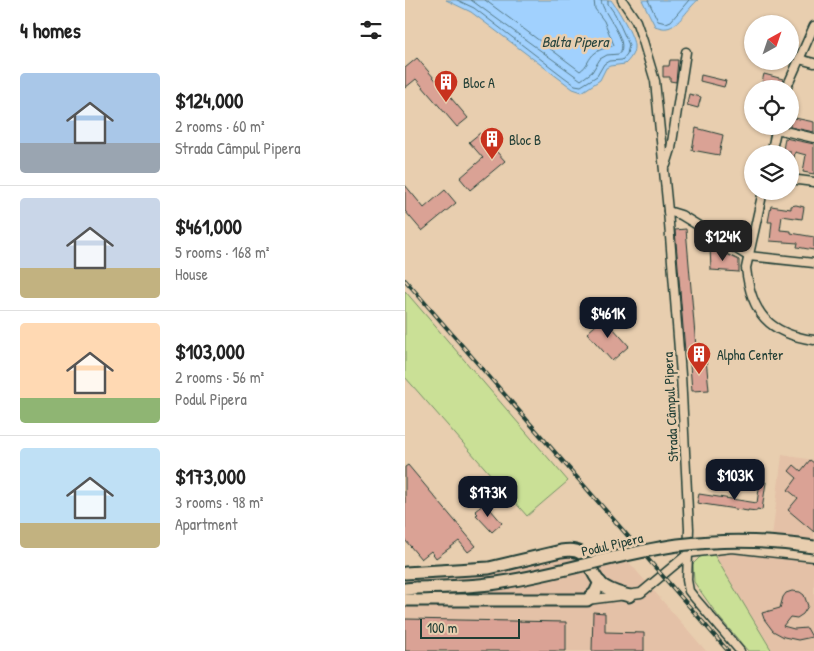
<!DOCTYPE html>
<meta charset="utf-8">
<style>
:root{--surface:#fff;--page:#f6f6f6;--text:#222;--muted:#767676;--line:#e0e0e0;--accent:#111827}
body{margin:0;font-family:"Patrick Hand",sans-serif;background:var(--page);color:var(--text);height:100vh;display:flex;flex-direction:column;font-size:19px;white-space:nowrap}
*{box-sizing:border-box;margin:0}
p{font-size:16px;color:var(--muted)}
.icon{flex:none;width:28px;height:28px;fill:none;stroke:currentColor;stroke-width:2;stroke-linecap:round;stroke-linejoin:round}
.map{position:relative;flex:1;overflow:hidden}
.side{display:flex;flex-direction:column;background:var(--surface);width:405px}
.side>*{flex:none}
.needle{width:32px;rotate:40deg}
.fabs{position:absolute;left:339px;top:15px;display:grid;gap:10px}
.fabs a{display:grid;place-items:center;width:55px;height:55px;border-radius:50%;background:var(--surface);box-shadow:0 1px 4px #0004;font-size:25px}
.scale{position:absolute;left:15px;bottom:12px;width:100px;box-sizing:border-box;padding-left:5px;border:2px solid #1f3d34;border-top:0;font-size:14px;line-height:18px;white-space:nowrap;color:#1f3d34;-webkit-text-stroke:4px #e8ceaf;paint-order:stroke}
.price{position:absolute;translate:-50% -42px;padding:0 11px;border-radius:10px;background:var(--accent);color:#fff;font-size:16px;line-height:32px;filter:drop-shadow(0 1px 2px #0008)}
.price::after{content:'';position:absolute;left:50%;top:30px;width:15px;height:11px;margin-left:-8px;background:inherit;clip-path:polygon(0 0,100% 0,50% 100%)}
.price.current{background:#222;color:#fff}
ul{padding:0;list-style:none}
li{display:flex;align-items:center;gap:15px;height:125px;padding:0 20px}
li+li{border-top:1px solid var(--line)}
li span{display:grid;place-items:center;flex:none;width:140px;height:100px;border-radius:5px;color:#555}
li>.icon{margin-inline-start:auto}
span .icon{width:60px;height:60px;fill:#fffc;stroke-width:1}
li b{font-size:21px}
h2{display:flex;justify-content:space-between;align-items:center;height:60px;padding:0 20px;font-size:21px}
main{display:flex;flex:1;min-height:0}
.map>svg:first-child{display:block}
.built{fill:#e4c1a7}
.green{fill:#cae096;stroke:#748e65}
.water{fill:#a1d1fe;stroke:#6d96ad}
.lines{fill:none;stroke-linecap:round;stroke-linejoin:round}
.shore{stroke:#537885;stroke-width:1}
.building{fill:#daa295;stroke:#1f3d34}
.minor-casing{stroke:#1f3d34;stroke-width:11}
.secondary-casing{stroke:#1f3d34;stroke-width:15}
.minor{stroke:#e8ceaf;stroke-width:8}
.secondary{stroke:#e8ceaf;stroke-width:11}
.rail-casing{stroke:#1f3d34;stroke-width:4}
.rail{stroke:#e8ceaf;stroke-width:2;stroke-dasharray:5.5;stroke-linecap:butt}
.secondary-bridge-casing{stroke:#1f3d34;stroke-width:15;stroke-linecap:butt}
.secondary-bridge{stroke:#e8ceaf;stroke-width:11}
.labels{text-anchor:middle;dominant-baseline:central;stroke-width:5;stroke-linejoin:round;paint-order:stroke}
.poi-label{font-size:14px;fill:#1f3d34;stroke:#e8ceaf;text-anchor:start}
.street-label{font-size:14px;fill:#1f3d34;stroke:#e8ceaf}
.water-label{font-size:15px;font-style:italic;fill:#26443e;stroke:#e8ceaf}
</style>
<main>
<section class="side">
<h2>4 homes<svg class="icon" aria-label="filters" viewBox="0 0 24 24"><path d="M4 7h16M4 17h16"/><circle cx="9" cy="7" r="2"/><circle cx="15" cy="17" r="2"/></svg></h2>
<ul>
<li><span style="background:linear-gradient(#a9c7e8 70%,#9aa5b1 0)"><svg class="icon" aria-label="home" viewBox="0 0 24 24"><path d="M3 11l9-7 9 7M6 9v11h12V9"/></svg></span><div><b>$124,000</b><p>2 rooms · 60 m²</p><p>Strada Câmpul Pipera</p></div></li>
<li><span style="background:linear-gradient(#c9d6e8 70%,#c2b280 0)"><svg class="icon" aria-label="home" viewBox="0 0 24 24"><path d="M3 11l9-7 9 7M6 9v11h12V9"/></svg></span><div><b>$461,000</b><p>5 rooms · 168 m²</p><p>House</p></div></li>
<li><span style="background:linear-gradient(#ffd9b3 75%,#8fb573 0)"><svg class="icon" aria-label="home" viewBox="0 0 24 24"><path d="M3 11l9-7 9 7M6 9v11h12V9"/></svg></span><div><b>$103,000</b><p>2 rooms · 56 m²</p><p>Podul Pipera</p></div></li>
<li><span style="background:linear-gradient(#bfe0f5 75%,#c2b280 0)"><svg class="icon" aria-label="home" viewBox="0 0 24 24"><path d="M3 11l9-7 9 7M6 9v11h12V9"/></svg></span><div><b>$173,000</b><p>3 rooms · 98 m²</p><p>Apartment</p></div></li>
</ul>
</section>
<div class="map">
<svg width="409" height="651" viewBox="0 0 409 651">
<rect width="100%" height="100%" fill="#e8ceaf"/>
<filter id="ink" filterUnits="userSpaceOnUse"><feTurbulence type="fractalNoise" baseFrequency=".02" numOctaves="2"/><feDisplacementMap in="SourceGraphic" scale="10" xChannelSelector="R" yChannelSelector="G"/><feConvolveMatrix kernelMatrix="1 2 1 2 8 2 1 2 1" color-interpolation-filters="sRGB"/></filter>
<g filter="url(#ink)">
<g class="built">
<polygon points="377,455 409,460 409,651 368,651 308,553 319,550 365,553"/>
<polygon points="209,545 301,651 0,651 0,568 93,562 183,552"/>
</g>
<g class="green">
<polygon points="0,291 163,481 122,516 0,377"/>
<polygon points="308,553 367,651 343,651 313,616 289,582 288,564 295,557"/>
</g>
<g class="water">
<path d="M41 0H206C212 8 230 37 229 47 229 54 225 59 220 64L205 66 201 68 195 80 177 92 168 89 66 12Z"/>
<path d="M237 0H293C284 7 273 27 262 28 259 29 253 27 250 26Z"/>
</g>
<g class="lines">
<g class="shore">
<polyline points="52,0 69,8 159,77 170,85 176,86 192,76 199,64 204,61 217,60 222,54 224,45 210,14 203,4 203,0"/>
<path d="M66 0 176 80 187 72 195 59 202 55 214 54C226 41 197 14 196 0"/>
<path d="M80 0 175 71C183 66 183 58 190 53 196 48 204 48 209 45L199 21 190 9 189 0"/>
<polyline points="243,0 253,21 261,23 266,21 284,0"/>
</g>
</g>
<g class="building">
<polygon points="12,58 63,118 52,127 11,79 0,88 0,68"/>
<polygon points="265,60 273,60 271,82 265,81 265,77 258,77 258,66 264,66"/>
<polygon points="359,74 378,79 376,87 357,82"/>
<polygon points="296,75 321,81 319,87 295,81"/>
<polygon points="284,94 296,97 293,108 282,105"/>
<polygon points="385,117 409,122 409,132 385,127"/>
<polygon points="291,128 318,135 314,155 287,150"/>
<polygon points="75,133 100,161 65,190 55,178 78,158 64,142"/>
<polygon points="380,138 409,144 409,174 398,172 401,155 390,152 388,164 385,164 385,151 378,150"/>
<polygon points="0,185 19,208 40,190 51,203 17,231 0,211"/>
<polygon points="391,205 399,207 397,219 377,216 375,230 386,231 386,233 409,237 409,250 392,247 393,243 365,241 367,222 363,222 366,206 386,209 386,206"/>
<polygon points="281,229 292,359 301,359 304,390 287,391 284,351 280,351 270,230"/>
<polygon points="305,246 334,260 334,272 306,270"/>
<polygon points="199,318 224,346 207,361 182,333"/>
<polygon points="405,460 409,463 409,532 383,510 393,498 383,490 392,478 384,471 389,465 396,471"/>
<polygon points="3,465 71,546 63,552 54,541 31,558 26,551 16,559 0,540 0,467"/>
<polygon points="355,482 361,482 357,510 352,509 352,511 343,510 343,511 292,503 294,494 352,503"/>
<polygon points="80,503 97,523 87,532 71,515 73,514 70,511"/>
<polygon points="387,591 395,592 399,595 403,606 398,614 392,618 385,617 378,626 389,629 402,628 407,637 393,640 379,637 368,631 359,619 357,613 375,608 378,597 381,593"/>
<polygon points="188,612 200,613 200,632 239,633 239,651 187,651"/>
<polygon points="0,619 161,622 161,651 0,651"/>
</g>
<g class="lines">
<defs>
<g id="minor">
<polyline points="217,0 231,21 238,41 250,81 263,211 276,375 284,529 282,580 284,591 288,596 335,651"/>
<polyline points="394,59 409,63"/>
<polyline points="381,89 409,26"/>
<polyline points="371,129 409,138"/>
<polyline points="366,154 372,126"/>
<polyline points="261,165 266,149 281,52"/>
<polyline points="385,179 409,182"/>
<path d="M358 191 341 268C346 313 364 334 409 340"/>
<polyline points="263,211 276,215 343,256 409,263"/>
<polyline points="182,600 236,593 284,553 327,548 409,557"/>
</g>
<g id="secondary">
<path d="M0 573 84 568 156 551C186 546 180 566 195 583 203 591 214 593 224 596"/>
<polyline points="0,589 11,588"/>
<polyline points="0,600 182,600 190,593 195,582"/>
</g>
</defs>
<use href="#minor" class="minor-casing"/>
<use href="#secondary" class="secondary-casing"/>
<use href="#minor" class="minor"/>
<use href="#secondary" class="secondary"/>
<defs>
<polyline id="rail" points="0,280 323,651"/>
</defs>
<use href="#rail" class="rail-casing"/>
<use href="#rail" class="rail"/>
<defs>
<path id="secondary-bridge" d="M11 588C40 587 70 587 98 582 157 573 215 553 273 545 319 539 363 540 409 547"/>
</defs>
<use href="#secondary-bridge" class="secondary-bridge-casing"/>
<use href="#secondary-bridge" class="secondary-bridge"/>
</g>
</g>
<defs>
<symbol id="building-pin" viewBox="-11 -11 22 30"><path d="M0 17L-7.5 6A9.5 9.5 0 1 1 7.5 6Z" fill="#c8321e" stroke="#e8ceaf"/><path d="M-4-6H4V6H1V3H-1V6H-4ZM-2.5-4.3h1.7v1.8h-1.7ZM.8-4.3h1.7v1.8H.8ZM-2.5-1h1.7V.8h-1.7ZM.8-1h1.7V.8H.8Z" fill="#fff"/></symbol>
</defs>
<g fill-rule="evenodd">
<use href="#building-pin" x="27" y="68" width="28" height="38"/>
<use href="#building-pin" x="73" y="125" width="28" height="38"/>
<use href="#building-pin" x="280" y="340" width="28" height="38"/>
</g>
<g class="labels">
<g class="poi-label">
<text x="58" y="82">Bloc A</text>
<text x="104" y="139">Bloc B</text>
<text x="312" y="354">Alpha Center</text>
</g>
<g class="street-label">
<text transform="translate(265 407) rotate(-93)">Strada Câmpul Pipera</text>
<text transform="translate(207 544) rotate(-13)">Podul Pipera</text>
</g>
<g class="water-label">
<text x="170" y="41">Balta Pipera</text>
</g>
</g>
</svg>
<div class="fabs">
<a><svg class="needle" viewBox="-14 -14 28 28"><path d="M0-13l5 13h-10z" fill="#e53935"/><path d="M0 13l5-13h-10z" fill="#767676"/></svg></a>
<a><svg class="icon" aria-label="locate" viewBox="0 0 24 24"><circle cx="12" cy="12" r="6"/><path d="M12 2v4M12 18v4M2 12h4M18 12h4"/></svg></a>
<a><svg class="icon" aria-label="layers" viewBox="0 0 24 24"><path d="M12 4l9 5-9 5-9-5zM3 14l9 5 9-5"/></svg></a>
</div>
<div class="scale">100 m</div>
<b class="price current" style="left:318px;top:262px">$124K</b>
<b class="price" style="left:203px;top:339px">$461K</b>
<b class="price" style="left:330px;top:501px">$103K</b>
<b class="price" style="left:83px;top:518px">$173K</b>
</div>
</main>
